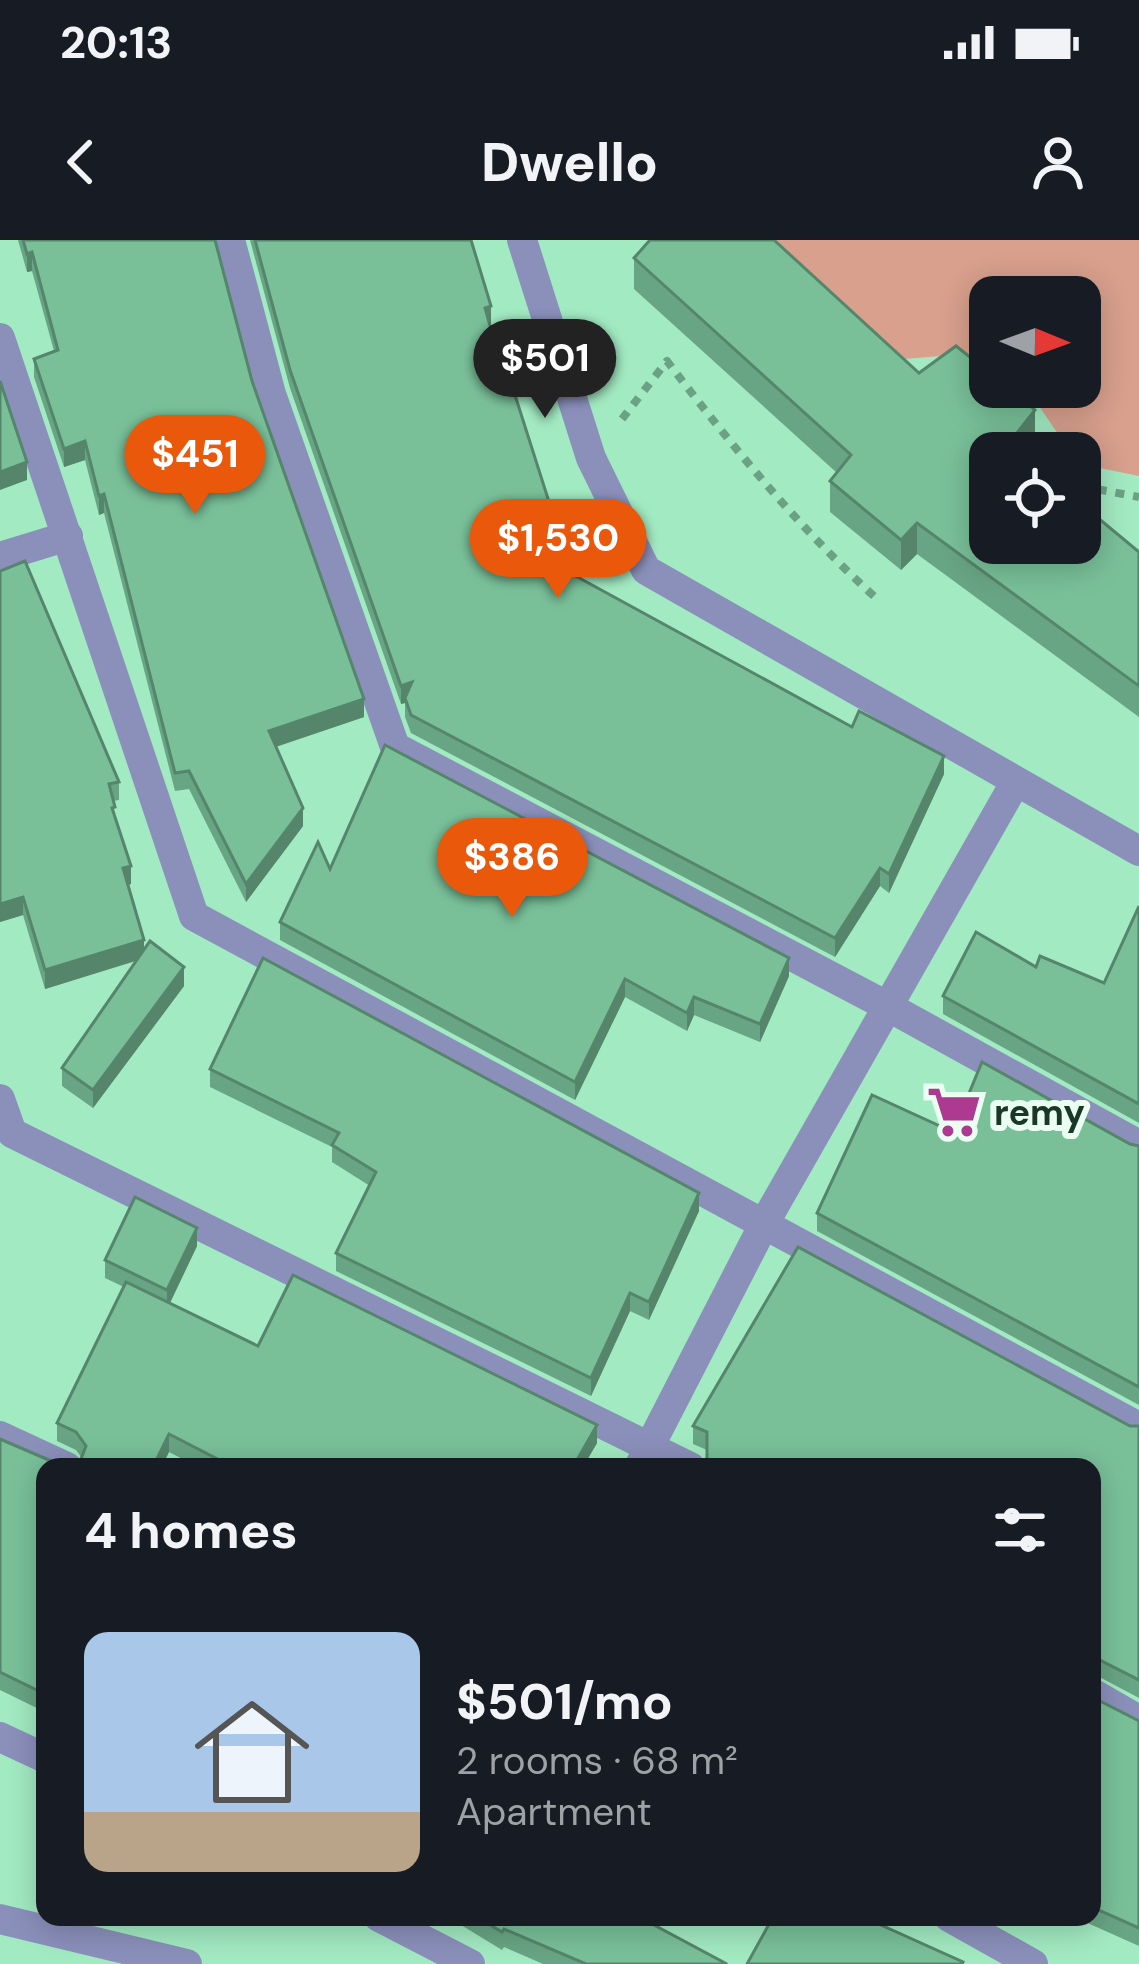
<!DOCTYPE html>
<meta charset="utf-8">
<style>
:root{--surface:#171b24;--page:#20242c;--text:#f1f3f6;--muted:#9ea1a6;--line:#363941;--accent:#ea580c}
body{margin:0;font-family:"DM Sans",sans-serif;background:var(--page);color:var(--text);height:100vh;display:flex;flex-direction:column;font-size:45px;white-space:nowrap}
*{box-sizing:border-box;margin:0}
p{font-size:39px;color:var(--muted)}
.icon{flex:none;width:66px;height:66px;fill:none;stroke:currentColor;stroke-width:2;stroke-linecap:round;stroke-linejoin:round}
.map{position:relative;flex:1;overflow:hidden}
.details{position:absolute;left:36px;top:1218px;width:1065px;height:468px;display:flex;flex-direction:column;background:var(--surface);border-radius:24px;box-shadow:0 6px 30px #0003}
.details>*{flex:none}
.needle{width:78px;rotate:91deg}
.fabs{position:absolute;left:969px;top:36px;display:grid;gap:24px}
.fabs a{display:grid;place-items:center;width:132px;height:132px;border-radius:24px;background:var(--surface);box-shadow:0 6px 30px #0003;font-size:60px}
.price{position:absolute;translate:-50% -102px;padding:0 27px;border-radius:42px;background:var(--accent);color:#fff;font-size:39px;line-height:78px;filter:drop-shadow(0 3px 6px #0008)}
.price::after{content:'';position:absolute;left:50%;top:72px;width:36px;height:27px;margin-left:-18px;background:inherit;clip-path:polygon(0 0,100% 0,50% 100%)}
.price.on{background:#222;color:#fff}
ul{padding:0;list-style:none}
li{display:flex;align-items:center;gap:36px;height:300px;padding:0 48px}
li+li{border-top:3px solid var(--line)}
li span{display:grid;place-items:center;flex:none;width:336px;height:240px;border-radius:24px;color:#555}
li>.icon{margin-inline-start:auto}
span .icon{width:144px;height:144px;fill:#fffc;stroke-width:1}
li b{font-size:51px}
h2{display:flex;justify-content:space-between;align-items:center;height:144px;padding:0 48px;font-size:51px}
.status{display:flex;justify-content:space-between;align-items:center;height:84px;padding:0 60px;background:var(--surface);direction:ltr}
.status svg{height:33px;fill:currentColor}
header{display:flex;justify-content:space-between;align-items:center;height:156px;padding:0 48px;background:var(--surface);font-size:54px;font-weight:800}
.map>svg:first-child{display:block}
.green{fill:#d8a08d}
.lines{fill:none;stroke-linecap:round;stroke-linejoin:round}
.path{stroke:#6ba284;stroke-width:8;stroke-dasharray:9 9;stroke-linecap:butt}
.minor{stroke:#8b90bb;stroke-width:30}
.wall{fill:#68a584}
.shaded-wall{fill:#55866b}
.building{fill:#79c099;stroke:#55866b;stroke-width:3}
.labels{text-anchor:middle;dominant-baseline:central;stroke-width:12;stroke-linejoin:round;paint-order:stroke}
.poi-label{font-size:36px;font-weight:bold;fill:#1a3728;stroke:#eafff2;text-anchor:start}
</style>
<div class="status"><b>20:13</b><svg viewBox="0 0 49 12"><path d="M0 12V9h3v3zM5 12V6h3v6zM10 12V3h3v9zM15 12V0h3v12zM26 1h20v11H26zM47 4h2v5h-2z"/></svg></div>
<header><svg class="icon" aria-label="back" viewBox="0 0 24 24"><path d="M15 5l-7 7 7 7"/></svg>Dwello<svg class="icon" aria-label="person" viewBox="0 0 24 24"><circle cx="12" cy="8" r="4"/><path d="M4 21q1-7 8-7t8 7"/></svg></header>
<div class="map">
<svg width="1139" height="1724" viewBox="0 0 1139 1724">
<rect width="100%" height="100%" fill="#a2eac2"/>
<polygon class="green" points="768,0 1139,0 1139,236 1080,224 1080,213 1071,213 1026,147 1080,147 1080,57 990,57 990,112 904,119"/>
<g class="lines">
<g class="path">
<path d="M622 179 667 121C732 206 797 286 876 358"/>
<polyline points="1080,246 1139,257"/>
</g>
<g class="minor">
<polyline points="230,0 271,154 395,507 887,766 1139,905"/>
<polyline points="522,0 591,218 646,330 1139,611"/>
<polyline points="0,98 194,676 1139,1187"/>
<polyline points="0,317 68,296"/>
<polyline points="0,859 12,893 690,1227"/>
<polyline points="0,1196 67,1227"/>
<polyline points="639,1227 765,982 1015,543"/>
<polyline points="1092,1453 1139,1480"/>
<polyline points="0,1497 45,1518"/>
<polyline points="379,1677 470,1724"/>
<polyline points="949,1677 1033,1724"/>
<polyline points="0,1679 187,1724"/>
</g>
</g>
<g class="wall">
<polygon points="18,0 215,0 252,141 364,477 276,507 303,586 246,662 189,549 175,551 104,273 99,275 85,220 64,227 34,137 34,119 54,111 32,31 27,32"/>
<polygon points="250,0 471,0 491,84 490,85 509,153 572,334 852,487 944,534 889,653 880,646 835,717 411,493 405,477 405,463 401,464 290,148"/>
<polygon points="634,18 919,133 1035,201 990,213 1139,312 1139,477 917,314 901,330 830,272 830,241 837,233 634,49"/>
<polygon points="0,331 119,542 119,560 113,561 115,578 131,644 128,645 144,709 184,746 93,868 62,846 62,828 136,721 45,749 23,675 0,682"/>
<polygon points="330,629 789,736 760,802 694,775 687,791 625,757 575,860 280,700 280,682"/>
<polygon points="1139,666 1139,883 943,774 943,756 1036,727 1104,743"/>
<polygon points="210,829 699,971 649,1080 630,1071 591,1156 336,1031 336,1013 370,946 332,922 332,907 210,847"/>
<polygon points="953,892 1139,906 1139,1165 817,991 817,973"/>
<polygon points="197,1006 170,1063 258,1106 597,1203 583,1227 198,1227 169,1212 79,1224 82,1218 76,1210 57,1201 57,1183 124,1047 105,1038 105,1020"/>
<polygon points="693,1186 1139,1186 1139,1458 700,1225 707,1218 707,1210 693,1204"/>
<polygon points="0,1199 45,1227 45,1472 0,1450"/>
<polygon points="1092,1457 1139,1481 1139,1706 1074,1677 1092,1677"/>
<polygon points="448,1677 639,1677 727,1724 543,1724 504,1707 502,1710"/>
</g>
<g class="shaded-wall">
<polygon points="32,12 32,31 27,32 27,14"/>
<polygon points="491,66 491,84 485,86 485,68"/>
<polygon points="1035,170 1035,201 1025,213 1009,213 1009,203"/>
<polygon points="85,201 85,220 64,227 64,209"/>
<polygon points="27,222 27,240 0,250 0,232"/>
<polygon points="104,254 104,273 99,275 99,256"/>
<polygon points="917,283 917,314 901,330 901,300"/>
<polygon points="412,442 405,463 401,464 401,446"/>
<polygon points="364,459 364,477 269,509 269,491"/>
<polygon points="944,516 944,534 889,653 889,634"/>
<polygon points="303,568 303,586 246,662 246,644"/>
<polygon points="131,626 131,644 123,646 123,628"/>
<polygon points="880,628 880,646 835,717 835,698"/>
<polygon points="23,657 23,675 0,682 0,664"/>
<polygon points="144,700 144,718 45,749 45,730"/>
<polygon points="789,718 789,736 760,802 760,784"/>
<polygon points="184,727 184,746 93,868 93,850"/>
<polygon points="625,739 625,757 575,860 575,842"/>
<polygon points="694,757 694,775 687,791 687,773"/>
<polygon points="699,953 699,971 649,1080 649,1062"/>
<polygon points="197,988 197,1006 167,1069 167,1050"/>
<polygon points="630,1053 630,1071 591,1156 591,1138"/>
<polygon points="597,1185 597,1203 583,1227 573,1227"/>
<polygon points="169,1194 169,1212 162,1227 153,1227"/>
</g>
<g class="building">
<polygon points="23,0 215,0 252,141 364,459 269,491 303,568 246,644 189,531 175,533 104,254 99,256 85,201 64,209 34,119 58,110 32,12 27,14"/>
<polygon points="255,0 471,0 491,66 485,68 509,153 514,152 572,334 852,487 859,471 944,516 889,634 880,628 835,698 411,475 405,458 412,442 401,446 290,130"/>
<polygon points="650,0 774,0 919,133 956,106 990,133 990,147 1007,147 1035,170 1009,203 1021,213 990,213 990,303 1080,303 1080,263 1139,312 1139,446 917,283 901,300 830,241 851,215 634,18"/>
<polygon points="0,141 27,222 0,232"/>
<polygon points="25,321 119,542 109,544 115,567 112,568 131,626 123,628 144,700 45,730 23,657 0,664 0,331"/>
<polygon points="385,505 789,718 760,784 694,757 687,773 625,739 575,842 280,682 318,602 330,629"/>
<polygon points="1139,666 1139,864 943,756 976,692 1036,727 1040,716 1104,743"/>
<polygon points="150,701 184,727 93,850 62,828"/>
<polygon points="263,718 699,953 649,1062 630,1053 591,1138 336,1013 376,932 332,905 339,893 210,829"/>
<polygon points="982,822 1130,904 1139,906 1139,1147 817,973 872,855 953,892"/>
<polygon points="135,957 197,988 167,1050 105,1020"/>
<polygon points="798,1007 1130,1186 1139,1186 1139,1440 1092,1416 1092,1227 692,1227 700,1225 707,1218 707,1192 693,1186"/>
<polygon points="293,1035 597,1185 573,1227 233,1227 169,1194 153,1227 71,1227 79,1224 86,1206 76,1192 57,1183 126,1042 258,1106"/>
<polygon points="0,1199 65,1227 45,1227 45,1454 0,1432"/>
<polygon points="1092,1457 1139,1481 1139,1688 1092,1667"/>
<polygon points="477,1677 639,1677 727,1724 586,1724 504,1689 502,1692"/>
<polygon points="773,1677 863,1677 963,1722 962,1724 747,1724"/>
</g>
<defs>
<symbol id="supermarket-bare" viewBox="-9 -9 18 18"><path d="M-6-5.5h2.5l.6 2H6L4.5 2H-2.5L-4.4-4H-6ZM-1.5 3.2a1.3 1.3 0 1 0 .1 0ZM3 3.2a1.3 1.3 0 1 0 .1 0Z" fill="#ad3991" stroke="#eafff2" stroke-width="2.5" paint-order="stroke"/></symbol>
</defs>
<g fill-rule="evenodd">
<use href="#supermarket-bare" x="916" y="834" width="76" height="76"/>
</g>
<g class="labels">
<g class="poi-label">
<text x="994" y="872">remy</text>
</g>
</g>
</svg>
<div class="fabs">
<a><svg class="needle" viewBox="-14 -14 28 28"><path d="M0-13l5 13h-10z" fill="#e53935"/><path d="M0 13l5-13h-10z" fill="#9ea1a6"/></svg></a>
<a><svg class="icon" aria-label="locate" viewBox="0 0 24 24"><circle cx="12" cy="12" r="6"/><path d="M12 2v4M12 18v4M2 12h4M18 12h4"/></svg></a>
</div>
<b class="price on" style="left:545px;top:181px">$501</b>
<b class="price" style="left:195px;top:277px">$451</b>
<b class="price" style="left:558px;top:361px">$1,530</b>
<b class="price" style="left:512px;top:680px">$386</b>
<section class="details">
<h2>4 homes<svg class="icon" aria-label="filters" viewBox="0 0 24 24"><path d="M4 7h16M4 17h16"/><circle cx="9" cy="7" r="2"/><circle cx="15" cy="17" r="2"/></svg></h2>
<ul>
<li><span style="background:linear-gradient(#a9c7e8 75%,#b9a48a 0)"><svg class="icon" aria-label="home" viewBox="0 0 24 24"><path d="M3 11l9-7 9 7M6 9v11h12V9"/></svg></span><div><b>$501/mo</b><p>2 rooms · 68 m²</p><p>Apartment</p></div></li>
</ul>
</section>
</div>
